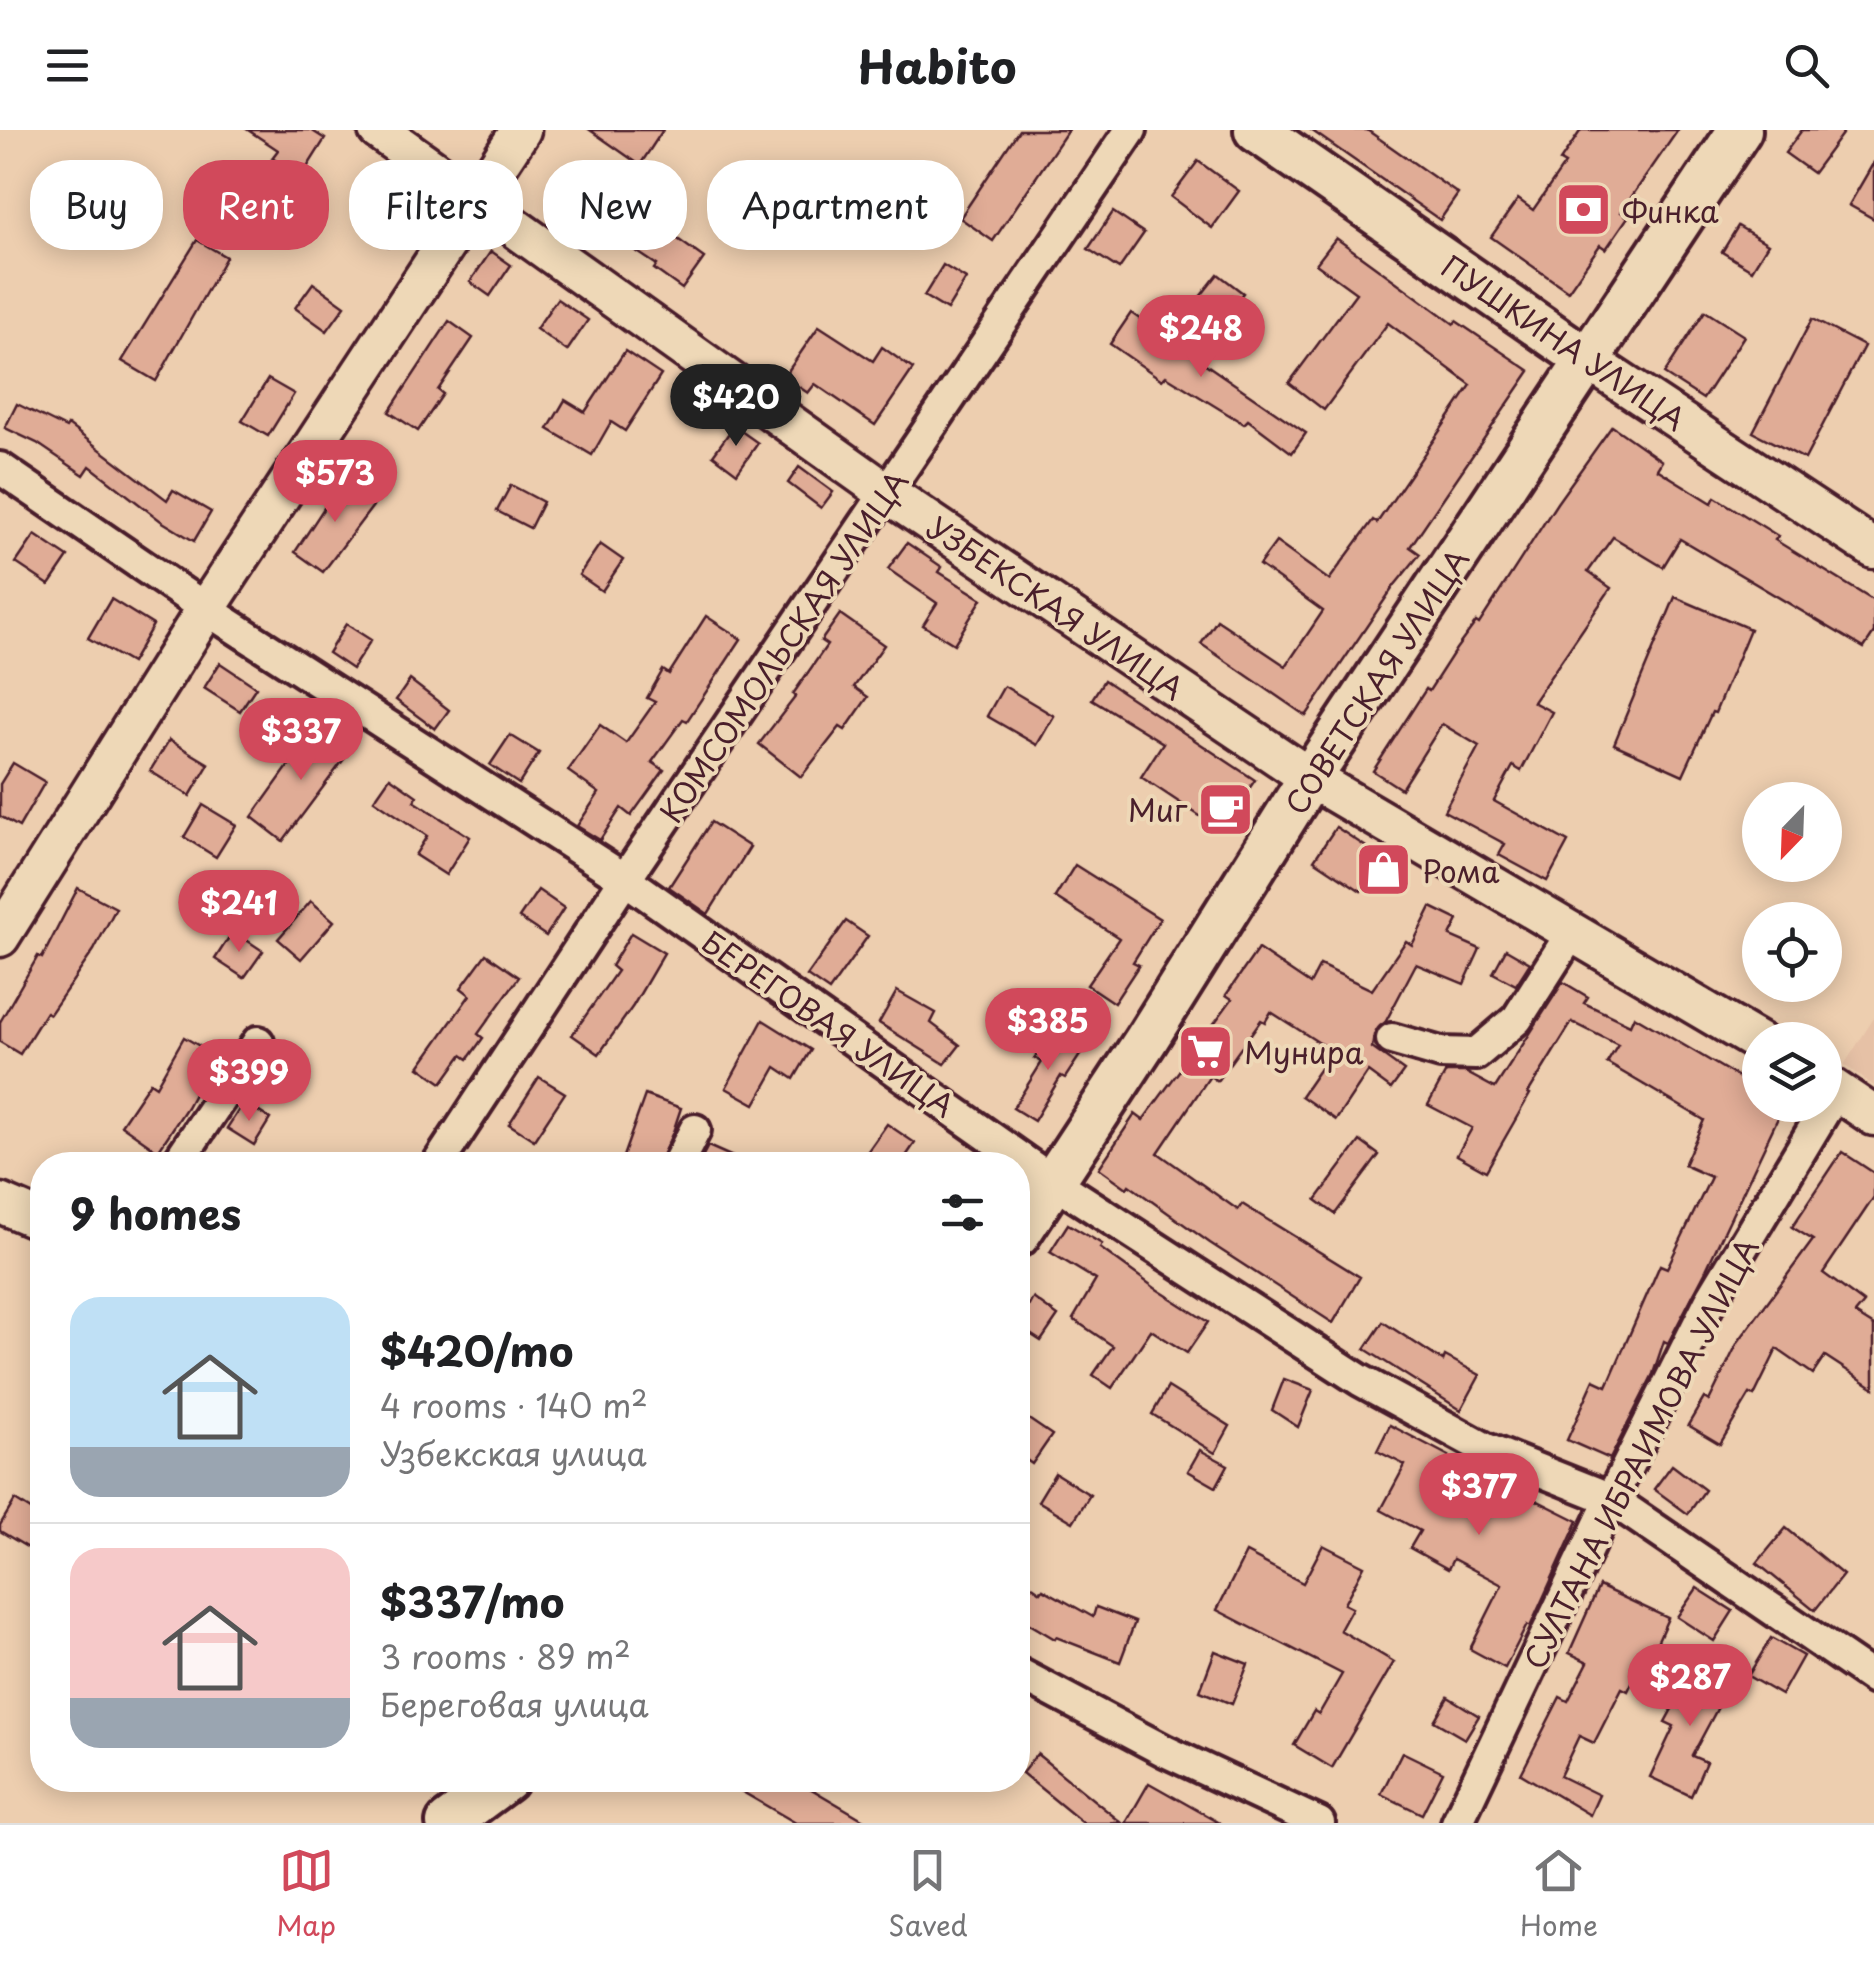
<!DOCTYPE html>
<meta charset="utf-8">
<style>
:root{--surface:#fff;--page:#f6f6f6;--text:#202124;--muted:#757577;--line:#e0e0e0;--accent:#d1495b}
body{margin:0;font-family:"Playpen Sans",sans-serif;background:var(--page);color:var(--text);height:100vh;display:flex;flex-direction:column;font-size:38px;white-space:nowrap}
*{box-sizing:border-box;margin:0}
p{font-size:32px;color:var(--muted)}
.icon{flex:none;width:55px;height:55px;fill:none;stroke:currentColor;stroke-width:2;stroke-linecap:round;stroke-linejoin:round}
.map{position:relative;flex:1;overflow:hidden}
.sheet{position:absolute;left:30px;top:1022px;width:1000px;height:640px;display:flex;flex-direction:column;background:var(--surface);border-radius:40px;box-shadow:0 5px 25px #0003}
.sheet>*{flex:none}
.hud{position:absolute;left:30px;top:30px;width:1000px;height:90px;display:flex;gap:20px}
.needle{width:65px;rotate:203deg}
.fabs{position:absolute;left:1742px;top:652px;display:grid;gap:20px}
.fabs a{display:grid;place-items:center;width:100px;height:100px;border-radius:50%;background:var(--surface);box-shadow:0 5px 25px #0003;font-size:50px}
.price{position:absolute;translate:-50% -85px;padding:0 22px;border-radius:35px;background:var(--accent);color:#fff;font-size:32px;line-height:65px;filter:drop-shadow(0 2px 5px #0008)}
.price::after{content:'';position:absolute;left:50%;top:60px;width:30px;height:22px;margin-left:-15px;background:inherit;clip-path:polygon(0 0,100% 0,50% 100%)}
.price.current{background:#222;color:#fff}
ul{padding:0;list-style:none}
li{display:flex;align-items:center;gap:30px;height:250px;padding:0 40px}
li+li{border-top:2px solid var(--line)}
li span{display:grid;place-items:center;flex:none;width:280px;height:200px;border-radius:30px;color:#555}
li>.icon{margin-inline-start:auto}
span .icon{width:120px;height:120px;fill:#fffc;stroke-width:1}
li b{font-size:42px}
h2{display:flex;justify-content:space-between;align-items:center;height:120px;padding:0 40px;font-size:42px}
.tag{padding:0 35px;border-radius:40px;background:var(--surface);box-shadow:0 5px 25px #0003;font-size:35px;line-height:90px}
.tag.current{background:var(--accent);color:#fff}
header{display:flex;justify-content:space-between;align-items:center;height:130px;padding:0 40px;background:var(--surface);font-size:45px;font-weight:700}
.tab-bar{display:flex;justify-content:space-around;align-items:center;height:140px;border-top:2px solid var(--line);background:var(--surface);font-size:28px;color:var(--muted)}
.tab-bar a{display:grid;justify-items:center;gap:5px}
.tab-bar .current{color:var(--accent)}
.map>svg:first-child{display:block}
.built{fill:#e6c1a6}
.building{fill:#e0ac96;stroke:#4a1f2b;stroke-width:2.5}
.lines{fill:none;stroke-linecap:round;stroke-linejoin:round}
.minor-casing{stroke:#4a1f2b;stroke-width:38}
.tertiary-casing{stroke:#4a1f2b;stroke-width:45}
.secondary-casing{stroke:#4a1f2b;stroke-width:50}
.minor{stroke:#eed8b7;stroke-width:30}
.tertiary{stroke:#eed8b7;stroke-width:38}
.secondary{stroke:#eed8b7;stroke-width:42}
.labels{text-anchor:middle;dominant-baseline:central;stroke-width:8;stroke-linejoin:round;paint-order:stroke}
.poi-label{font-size:30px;fill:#4a1f2b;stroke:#eed8b7;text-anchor:start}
.street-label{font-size:30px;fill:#4a1f2b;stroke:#eed8b7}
</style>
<header><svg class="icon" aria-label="menu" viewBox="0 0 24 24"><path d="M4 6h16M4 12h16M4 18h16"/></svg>Habito<svg class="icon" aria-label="search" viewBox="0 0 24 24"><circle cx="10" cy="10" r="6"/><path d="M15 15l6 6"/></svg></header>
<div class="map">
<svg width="1874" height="1693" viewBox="0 0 1874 1693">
<rect width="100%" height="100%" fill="#edceaf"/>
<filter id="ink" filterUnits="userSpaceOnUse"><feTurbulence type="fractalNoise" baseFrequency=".01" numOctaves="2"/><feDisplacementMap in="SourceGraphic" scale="20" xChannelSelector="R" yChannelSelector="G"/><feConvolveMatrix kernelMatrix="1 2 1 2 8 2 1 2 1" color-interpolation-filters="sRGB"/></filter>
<g filter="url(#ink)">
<polygon class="built" points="1874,888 1874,956 1844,935"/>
<g class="building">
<polygon points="248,0 311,0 325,9 301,47 272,28 278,20"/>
<polygon points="590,0 663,0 640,35"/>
<polygon points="1019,0 1068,0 993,111 960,88"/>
<polygon points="1311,0 1367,0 1458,64 1440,90"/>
<polygon points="1581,0 1678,0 1621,82 1628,87 1606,119 1600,115 1568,161 1491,107 1518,69 1533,80 1565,34 1560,31"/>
<polygon points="1802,0 1845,0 1813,43 1785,23"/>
<polygon points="1198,31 1239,61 1212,98 1171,67"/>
<polygon points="1874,32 1874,89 1849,75"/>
<polygon points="621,59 666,89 661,97 704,128 682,159 654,139 657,135 597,95"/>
<polygon points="389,66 412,82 388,117 365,101"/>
<polygon points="1113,82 1144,103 1119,139 1088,119"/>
<polygon points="1738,96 1768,114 1752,140 1722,122"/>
<polygon points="1336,108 1454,194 1456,191 1530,241 1410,417 1420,424 1394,456 1306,586 1201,514 1217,490 1286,536 1323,481 1259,435 1276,412 1329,450 1373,390 1377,393 1471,255 1388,193 1324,280 1289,253 1356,163 1316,134"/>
<polygon points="197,110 226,127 156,251 122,231"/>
<polygon points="491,121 511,135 490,166 470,152"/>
<polygon points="943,135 966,149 947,180 924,166"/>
<polygon points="1218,144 1243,163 1217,196 1192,177"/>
<polygon points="313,153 345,176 327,201 295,178"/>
<polygon points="557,169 588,190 567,221 536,199"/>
<polygon points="1705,181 1744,206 1703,269 1664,244"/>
<polygon points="1131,183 1306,303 1292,323 1248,290 1244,294 1166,246 1162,250 1110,214"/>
<polygon points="1812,189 1864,216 1805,329 1753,302"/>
<polygon points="449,191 473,208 438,260 443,264 418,301 389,282"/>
<polygon points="819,196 873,231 882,217 913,239 875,295 815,254 808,263 784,247"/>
<polygon points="625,221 661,245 625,301 611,292 592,325 548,299 565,270 585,282"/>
<polygon points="268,249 294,264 268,306 242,291"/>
<polygon points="17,274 66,298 68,295 167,370 173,360 211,382 194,411 161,391 90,336 84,345 37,313 5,298"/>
<polygon points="734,296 758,313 737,343 713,325"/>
<polygon points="1612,296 1662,331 1657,339 1712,373 1715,367 1778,406 1775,410 1874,471 1874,503 1864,518 1680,409 1663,437 1613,407 1588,442 1611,458 1533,572 1552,582 1521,641 1513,636 1494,671 1568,712 1547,751 1499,725 1505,714 1444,681 1479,616 1442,594 1401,659 1373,641 1426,559 1429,561 1456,519 1476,492 1479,494 1557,373"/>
<polygon points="799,337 833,362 821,378 788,353"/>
<polygon points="343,349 376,372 323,442 295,422"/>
<polygon points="511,355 543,372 530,398 497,381"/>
<polygon points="35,405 68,427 49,455 16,433"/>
<polygon points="907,413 942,437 939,442 982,469 954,514 923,495 937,473 888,439"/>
<polygon points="600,414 623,430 602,461 579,445"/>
<polygon points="1675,467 1750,499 1715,583 1712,582 1683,645 1614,614"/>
<polygon points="111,469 153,495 131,533 88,508"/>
<polygon points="840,484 884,515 854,557 868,567 845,600 840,597 801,647 759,614 796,566 793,564 827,515 821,511"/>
<polygon points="706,486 741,509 687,591 683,589 652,632 664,640 631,686 621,678 600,710 577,696 599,663 568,641 600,595 626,613 655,572 647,568 663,540 669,544"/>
<polygon points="346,494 371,510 352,539 328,523"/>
<polygon points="220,533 256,557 240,581 204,558"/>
<polygon points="410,550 449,580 435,599 396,570"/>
<polygon points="1104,550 1255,650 1221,700 1141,647 1163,613 1092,569"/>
<polygon points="1004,556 1054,586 1037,615 987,586"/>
<polygon points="317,596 350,621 283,711 252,687"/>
<polygon points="510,605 539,623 519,654 490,635"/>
<polygon points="169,610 209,634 190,666 150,641"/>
<polygon points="13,633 45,652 19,697 0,686 0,654"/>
<polygon points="390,647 417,666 414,671 470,707 446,745 415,725 427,706 374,670"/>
<polygon points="203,675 236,695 216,727 184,707"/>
<polygon points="711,692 750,717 708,784 669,757"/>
<polygon points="1336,697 1383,728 1361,761 1314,730"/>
<polygon points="1075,735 1160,789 1133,832 1139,835 1114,873 1087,855 1119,808 1055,767"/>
<polygon points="78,758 116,778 94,820 50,884 46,882 20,924 0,912 0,892 38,826 42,828"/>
<polygon points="538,760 564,778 546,806 519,788"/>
<polygon points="311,771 334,791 301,829 278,809"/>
<polygon points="1431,777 1458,790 1450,806 1480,819 1464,854 1416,834 1386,891 1374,905 1372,918 1404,941 1391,959 1368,942 1336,990 1301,966 1332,921 1271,882 1265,892 1261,890 1217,951 1210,946 1158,1023 1238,1080 1242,1074 1360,1147 1333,1193 1210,1113 1129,1055 1127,1058 1099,1038 1135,984 1143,990 1232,869 1226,865 1258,819 1310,854 1320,835 1372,860 1406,811 1412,815"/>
<polygon points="846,791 868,806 829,861 807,846"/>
<polygon points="233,801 263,821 244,848 215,829"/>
<polygon points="631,803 664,823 633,876 599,924 572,905 617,841 611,836"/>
<polygon points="1506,819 1530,833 1516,855 1493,843"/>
<polygon points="486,824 519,847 478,904 483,908 468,929 462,925 442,953 419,937 470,865 461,858"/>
<polygon points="1563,852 1588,867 1584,873 1630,895 1634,886 1760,960 1760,975 1784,975 1705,1142 1668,1213 1664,1211 1653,1244 1610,1329 1567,1310 1594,1250 1607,1256 1660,1135 1667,1138 1711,1047 1684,1035 1704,990 1607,933 1618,915 1572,892 1528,963 1530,964 1486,1041 1457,1025 1472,998 1428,975 1446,942 1465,942 1495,958"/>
<polygon points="897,861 936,883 931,893 960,915 945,934 879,893"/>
<polygon points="763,890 811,920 794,949 776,937 755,974 726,958"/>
<polygon points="1054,899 1084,919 1065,948 1061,946 1034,991 1013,978 1042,932 1035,928"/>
<polygon points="184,907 215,925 187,977 158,1021 121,995 150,952 156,956"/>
<polygon points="539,947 565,963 534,1010 509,994"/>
<polygon points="645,965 681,978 673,1002 658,1035 620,1035"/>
<polygon points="244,972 270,989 254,1015 227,998"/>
<polygon points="887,994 915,1013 900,1035 858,1035"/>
<polygon points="1360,1011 1379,1025 1335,1084 1316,1070"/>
<polygon points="708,1016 751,1035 698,1035"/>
<polygon points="1842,1022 1874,1043 1874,1067 1823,1143 1864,1173 1855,1184 1874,1196 1874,1258 1825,1226 1813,1244 1777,1219 1754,1266 1750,1264 1720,1314 1688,1295 1704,1268 1709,1271 1738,1212 1813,1110 1792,1097"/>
<polygon points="1068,1094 1102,1114 1100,1118 1155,1158 1208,1192 1187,1223 1151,1200 1112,1258 1093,1245 1113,1216 1073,1189 1096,1150 1050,1122"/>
<polygon points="1033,1168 1058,1186 1041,1211 1018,1196"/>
<polygon points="1383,1192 1443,1231 1445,1226 1480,1245 1461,1280 1365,1219"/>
<polygon points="1284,1249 1313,1260 1298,1297 1272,1280"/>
<polygon points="1168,1257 1230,1296 1215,1323 1152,1284"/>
<polygon points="1027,1288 1052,1305 1032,1334 1018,1324 1018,1302"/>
<polygon points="1390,1295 1449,1326 1442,1340 1496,1370 1499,1365 1522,1379 1528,1366 1578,1391 1530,1497 1527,1495 1505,1538 1470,1519 1502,1455 1453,1429 1448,1439 1410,1418 1420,1401 1381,1380 1405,1335 1377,1321"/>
<polygon points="1200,1320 1228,1335 1216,1357 1188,1341"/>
<polygon points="1672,1335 1705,1360 1688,1384 1654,1359"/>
<polygon points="1055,1343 1090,1365 1073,1392 1038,1371"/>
<polygon points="15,1370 42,1387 42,1426 0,1401 0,1395"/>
<polygon points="1786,1398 1843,1445 1815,1480 1757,1433"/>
<polygon points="1323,1415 1364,1436 1344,1474 1352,1478 1340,1500 1394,1532 1332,1638 1294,1615 1314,1581 1319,1584 1342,1544 1217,1480 1246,1423 1303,1453"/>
<polygon points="1018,1446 1041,1462 1043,1459 1093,1487 1096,1477 1135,1492 1120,1532 1056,1507 1055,1509 1018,1487"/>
<polygon points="1599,1456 1668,1488 1646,1537 1641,1534 1628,1561 1622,1558 1594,1613 1579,1606 1560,1646 1599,1665 1590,1685 1521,1644 1560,1567 1568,1571 1588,1532 1569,1523"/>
<polygon points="1697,1458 1733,1481 1714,1511 1677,1487"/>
<polygon points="1771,1508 1803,1526 1781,1565 1748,1546"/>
<polygon points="1215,1521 1248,1534 1232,1574 1200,1561"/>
<polygon points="1697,1533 1732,1551 1692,1626 1706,1632 1691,1666 1650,1647 1674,1596 1665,1592"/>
<polygon points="1448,1567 1479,1586 1465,1609 1434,1591"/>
<polygon points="1402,1622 1443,1642 1422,1684 1381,1664"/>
<polygon points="1037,1624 1122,1693 1083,1693 1022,1643"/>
<polygon points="722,1650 796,1650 869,1693 796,1693"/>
<polygon points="1149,1653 1220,1693 1126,1693"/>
</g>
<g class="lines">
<defs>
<g id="minor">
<polyline points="0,338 206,479 625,749 1051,1050 1360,1250 1486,1319 1611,1369 1874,1549"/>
<polyline points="1392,909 1441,923 1476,924 1517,889 1571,804"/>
<polyline points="176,1035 258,912"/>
<polyline points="437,1035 625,749 1131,0"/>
<polyline points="677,1035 695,1000"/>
<polyline points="1018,1543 1165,1621 1319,1693"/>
<polyline points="1457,1693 1611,1369 1710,1171 1837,960"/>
</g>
<g id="tertiary">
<polyline points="378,0 887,363 1310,648 1760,913"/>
<polyline points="1589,231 1874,419"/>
<polyline points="0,807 206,479 521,0"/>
<polyline points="1825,953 1874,986"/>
<polyline points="0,1073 42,1091"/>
</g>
<g id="secondary">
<polyline points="1256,0 1589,231"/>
<polyline points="1018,1105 1146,910 1310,648 1740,0"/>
<polyline points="448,1693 506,1650"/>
</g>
</defs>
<use href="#minor" class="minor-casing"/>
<use href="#tertiary" class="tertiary-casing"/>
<use href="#secondary" class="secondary-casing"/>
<use href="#minor" class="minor"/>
<use href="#tertiary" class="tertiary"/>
<use href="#secondary" class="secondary"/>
</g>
</g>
<defs>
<symbol id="bank-square" viewBox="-11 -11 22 22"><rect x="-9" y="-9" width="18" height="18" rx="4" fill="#d1495b" stroke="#eed8b7"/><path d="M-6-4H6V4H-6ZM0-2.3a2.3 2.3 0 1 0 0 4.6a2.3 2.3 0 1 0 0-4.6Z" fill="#fff"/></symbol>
<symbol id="cafe-square" viewBox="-11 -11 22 22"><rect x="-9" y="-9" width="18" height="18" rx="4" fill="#d1495b" stroke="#eed8b7"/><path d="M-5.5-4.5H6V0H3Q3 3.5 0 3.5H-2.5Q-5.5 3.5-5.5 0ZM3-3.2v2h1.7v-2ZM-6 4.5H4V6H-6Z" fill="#fff"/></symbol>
<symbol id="shop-square" viewBox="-11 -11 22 22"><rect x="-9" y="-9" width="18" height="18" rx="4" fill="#d1495b" stroke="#eed8b7"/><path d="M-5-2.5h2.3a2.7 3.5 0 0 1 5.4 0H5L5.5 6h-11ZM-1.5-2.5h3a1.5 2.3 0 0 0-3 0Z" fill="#fff"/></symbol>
<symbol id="supermarket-square" viewBox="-11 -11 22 22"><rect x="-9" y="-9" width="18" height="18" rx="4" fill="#d1495b" stroke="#eed8b7"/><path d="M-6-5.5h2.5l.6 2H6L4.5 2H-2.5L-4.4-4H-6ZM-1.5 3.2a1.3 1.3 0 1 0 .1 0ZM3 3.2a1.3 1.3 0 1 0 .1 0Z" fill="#fff"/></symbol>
</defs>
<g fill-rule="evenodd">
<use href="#bank-square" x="1552" y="48" width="63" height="63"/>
<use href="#cafe-square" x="1194" y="648" width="63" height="63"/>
<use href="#shop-square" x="1352" y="708" width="63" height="63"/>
<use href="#supermarket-square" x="1174" y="890" width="63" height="63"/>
</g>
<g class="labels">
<g class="poi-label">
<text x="1622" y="80">Финка</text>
<text x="1187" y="679" text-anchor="end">Миг</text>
<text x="1422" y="740">Рома</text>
<text x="1244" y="921">Мунира</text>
</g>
<g class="street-label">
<text transform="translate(1564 212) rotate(34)">ПУШКИНА УЛИЦА</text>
<text transform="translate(1056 477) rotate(34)">УЗБЕКСКАЯ УЛИЦА</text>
<text transform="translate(783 516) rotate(-56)">КОМСОМОЛЬСКАЯ УЛИЦА</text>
<text transform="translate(1376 551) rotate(-57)">СОВЕТСКАЯ УЛИЦА</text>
<text transform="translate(829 893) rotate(35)">БЕРЕГОВАЯ УЛИЦА</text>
<text transform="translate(1640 1323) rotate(-63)">СУЛТАНА ИБРАИМОВА УЛИЦА</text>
</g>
</g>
</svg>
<div class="fabs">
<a><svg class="needle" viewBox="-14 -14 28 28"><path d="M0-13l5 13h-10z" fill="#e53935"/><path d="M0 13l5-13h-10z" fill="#757577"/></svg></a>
<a><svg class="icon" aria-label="locate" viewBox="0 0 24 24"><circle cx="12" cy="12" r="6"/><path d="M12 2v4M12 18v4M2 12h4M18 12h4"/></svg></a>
<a><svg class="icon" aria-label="layers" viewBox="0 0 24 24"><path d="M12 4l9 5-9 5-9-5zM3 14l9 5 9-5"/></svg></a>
</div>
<b class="price" style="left:1201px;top:250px">$248</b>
<b class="price current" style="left:736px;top:319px">$420</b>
<b class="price" style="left:335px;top:395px">$573</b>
<b class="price" style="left:301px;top:653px">$337</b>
<b class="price" style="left:239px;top:825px">$241</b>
<b class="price" style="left:1048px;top:943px">$385</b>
<b class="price" style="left:249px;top:994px">$399</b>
<b class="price" style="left:1479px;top:1408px">$377</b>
<b class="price" style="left:1690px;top:1599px">$287</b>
<div class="hud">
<a class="tag">Buy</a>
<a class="tag current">Rent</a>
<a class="tag">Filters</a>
<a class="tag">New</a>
<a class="tag">Apartment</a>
</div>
<section class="sheet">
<h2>9 homes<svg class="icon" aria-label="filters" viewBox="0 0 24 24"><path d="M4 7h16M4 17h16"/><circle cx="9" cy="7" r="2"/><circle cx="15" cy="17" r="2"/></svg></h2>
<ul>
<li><span style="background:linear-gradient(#bfe0f5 75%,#9aa5b1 0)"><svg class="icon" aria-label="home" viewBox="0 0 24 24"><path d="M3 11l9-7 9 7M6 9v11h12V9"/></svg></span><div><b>$420/mo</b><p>4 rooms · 140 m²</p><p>Узбекская улица</p></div></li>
<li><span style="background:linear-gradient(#f6c9c9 75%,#9aa5b1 0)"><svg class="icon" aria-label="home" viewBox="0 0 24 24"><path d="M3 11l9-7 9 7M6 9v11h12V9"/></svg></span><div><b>$337/mo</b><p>3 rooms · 89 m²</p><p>Береговая улица</p></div></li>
</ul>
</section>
</div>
<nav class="tab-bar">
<a class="current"><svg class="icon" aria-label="map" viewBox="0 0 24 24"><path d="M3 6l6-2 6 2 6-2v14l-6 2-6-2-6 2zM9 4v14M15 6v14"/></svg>Map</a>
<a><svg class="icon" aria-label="saved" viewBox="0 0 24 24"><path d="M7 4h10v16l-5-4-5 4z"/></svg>Saved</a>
<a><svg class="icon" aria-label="home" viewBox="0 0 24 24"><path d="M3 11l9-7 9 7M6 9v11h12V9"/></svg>Home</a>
</nav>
